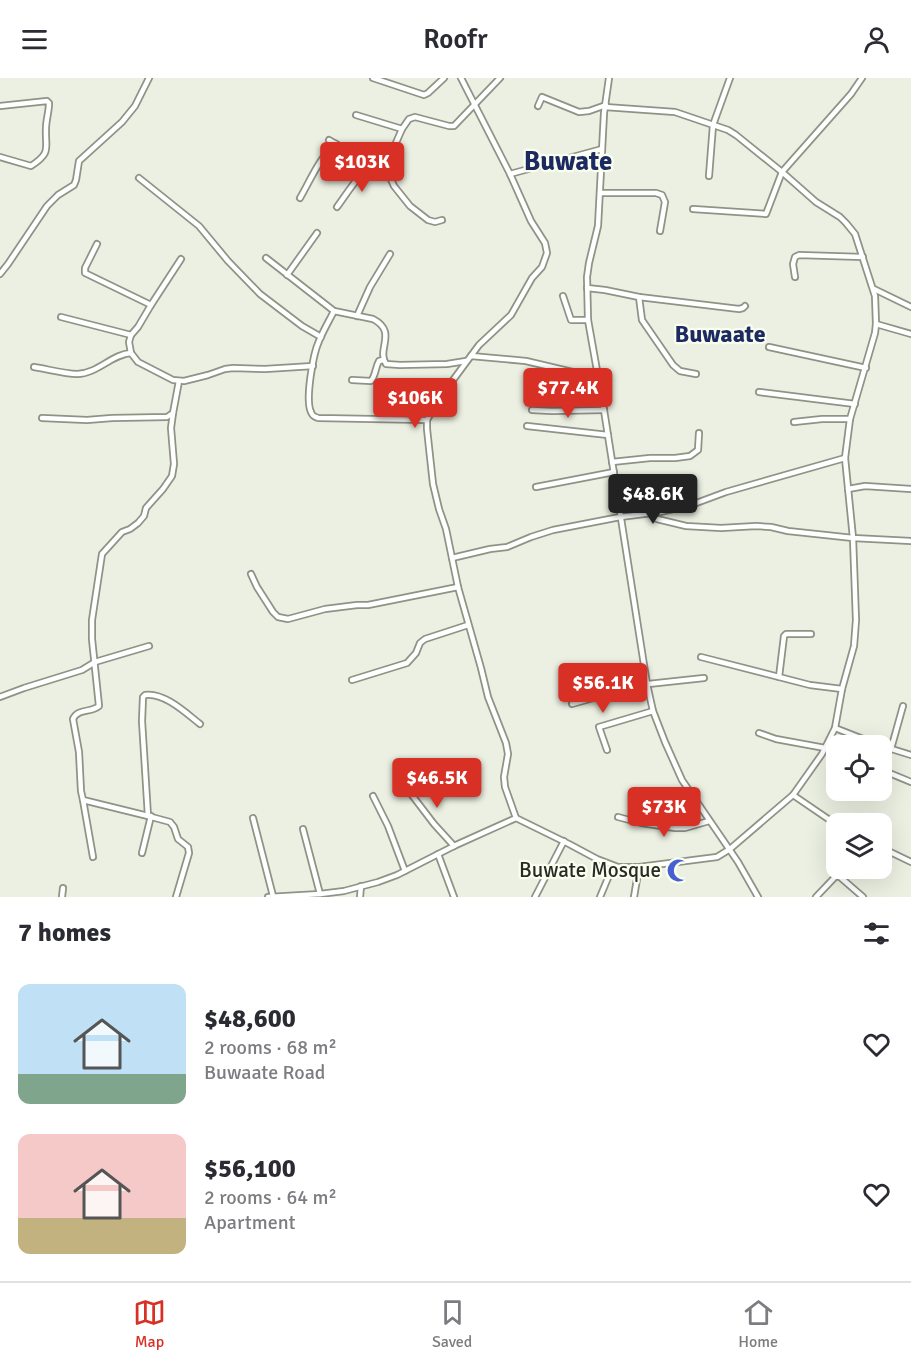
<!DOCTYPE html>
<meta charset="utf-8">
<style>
:root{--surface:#fff;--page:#f2f2f3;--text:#2b2b33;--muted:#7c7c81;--line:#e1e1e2;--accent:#d93025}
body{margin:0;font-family:Signika,sans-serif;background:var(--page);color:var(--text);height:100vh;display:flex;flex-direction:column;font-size:22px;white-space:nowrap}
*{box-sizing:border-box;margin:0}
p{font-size:20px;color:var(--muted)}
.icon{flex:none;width:33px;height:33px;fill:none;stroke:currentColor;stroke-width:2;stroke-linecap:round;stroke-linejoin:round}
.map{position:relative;height:819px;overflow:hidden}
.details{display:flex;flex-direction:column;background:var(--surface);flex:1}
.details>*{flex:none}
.fabs{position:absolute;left:826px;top:657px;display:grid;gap:12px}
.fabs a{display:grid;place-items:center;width:66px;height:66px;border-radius:12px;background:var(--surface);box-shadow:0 6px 24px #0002;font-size:30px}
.price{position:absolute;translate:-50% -51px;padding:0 14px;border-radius:6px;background:var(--accent);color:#fff;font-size:20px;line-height:39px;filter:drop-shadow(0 2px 3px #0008)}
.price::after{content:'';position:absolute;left:50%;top:36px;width:18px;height:14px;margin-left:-9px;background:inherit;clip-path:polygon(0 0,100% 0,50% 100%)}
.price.active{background:#222;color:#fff}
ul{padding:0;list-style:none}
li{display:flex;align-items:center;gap:18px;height:150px;padding:0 18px}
li span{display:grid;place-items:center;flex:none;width:168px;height:120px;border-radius:12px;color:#555}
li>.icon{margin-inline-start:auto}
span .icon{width:72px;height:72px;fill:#fffc;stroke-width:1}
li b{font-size:26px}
h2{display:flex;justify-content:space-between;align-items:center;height:72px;padding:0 18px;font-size:26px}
header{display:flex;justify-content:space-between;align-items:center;height:78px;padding:0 18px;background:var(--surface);font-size:27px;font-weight:600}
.tab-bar{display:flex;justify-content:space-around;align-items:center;height:84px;border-top:2px solid var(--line);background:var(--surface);font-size:16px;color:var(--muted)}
.tab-bar a{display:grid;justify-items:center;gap:3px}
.tab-bar .active{color:var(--accent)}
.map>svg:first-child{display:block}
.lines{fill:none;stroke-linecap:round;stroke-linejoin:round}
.minor-casing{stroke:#8f9385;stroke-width:8}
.minor{stroke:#fff;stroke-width:4.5}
.labels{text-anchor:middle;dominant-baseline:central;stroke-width:4.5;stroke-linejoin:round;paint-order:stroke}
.poi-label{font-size:21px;fill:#282a24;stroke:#fafeef;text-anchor:end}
.quarter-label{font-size:24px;font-weight:bold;fill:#1d2a62;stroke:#fafeef}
.district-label{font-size:27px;font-weight:bold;fill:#1d2a62;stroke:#fafeef}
</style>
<header><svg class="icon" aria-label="menu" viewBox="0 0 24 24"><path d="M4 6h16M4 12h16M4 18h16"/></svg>Roofr<svg class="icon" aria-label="person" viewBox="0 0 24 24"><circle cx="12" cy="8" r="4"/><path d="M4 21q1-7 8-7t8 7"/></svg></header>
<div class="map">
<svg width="911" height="819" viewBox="0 0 911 819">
<rect width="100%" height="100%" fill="#ecf0e2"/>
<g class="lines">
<defs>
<g id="minor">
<polyline points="373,0 424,17 428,15 444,0"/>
<polyline points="461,0 510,96 531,143 545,165 547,175 542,189 532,200 511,237 479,267 439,321 427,342 427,351 433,406 439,431 446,451 458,509 481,590 488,619 506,665 508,676 504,699 505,709 516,740"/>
<polyline points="609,0 604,35 598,148 589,185 587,199 588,242 604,332 647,606 653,633 665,664 682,702 738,784 758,819"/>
<path d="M0 28 47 23 49 25C49 34 46 42 46 50 45 71 52 74 31 88L0 79"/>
<polyline points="538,28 542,19 579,34 589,33 606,27"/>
<polyline points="356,37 402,51"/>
<polyline points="329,62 357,78 384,86 388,83 402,51 409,41 415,39 449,48 454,48 500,0"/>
<polyline points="384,86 394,108 410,128 428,142 435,144 442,142"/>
<polyline points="510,96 602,71"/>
<polyline points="709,98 713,47 730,0"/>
<polyline points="139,100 199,148 228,183 260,216 302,248 321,259"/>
<polyline points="600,115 656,115 662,117 665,124 660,153"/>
<path d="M300 120C310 103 320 78 336 66"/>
<path d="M337 129C346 117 362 91 374 84"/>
<polyline points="693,131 766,136 782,94 851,16 862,0"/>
<polyline points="97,166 85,190 85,195 151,227 138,249 131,257 129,264 131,275 138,284 173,302 184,303 208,297 225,291 233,290 265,291 313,288"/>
<path d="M266 180 334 233 373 241C398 254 376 271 386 286L400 287 447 286 466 283"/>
<polyline points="0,196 8,186 47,128 58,117 74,107 76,102 79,83 122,44 135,28 149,0"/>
<polyline points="287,197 317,155"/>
<polyline points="795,199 793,186 795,179 799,177 863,179"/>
<polyline points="587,210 605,212 639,219 739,231 743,230 745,228"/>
<polyline points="874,211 911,229"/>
<polyline points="563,218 571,242 588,242"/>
<polyline points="639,219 642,242 673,287 680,293 696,296"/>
<polyline points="151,227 181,181"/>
<path d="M334 233C329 243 323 253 319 263 313 276 305 322 311 334 313 339 314 338 318 340L427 342"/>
<polyline points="357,238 370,209 390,176"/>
<polyline points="61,239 131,257"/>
<polyline points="876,246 911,256"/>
<polyline points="769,269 866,290"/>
<polyline points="471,278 526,283 598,300"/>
<path d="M34 289C47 291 65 296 77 296 97 296 112 276 131 275"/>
<path d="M352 302 371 303C376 297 375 290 379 283L383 282"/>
<polyline points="759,314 855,326"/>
<polyline points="532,332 552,333 604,332"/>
<path d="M173 335 171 350 174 386 172 398 163 411 146 430 144 438 138 445 130 451 122 454 102 476 92 542V561L99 628C91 635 78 630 73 641L79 674 81 713 83 722 148 738 170 744 174 749 178 761 188 769 189 775 176 819"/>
<polyline points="42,340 87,342 112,340 167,339 173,335 179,303"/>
<polyline points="794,344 822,341 850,341"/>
<polyline points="527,348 608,357"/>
<polyline points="612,384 650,380 675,380 690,378 698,372 699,355"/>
<polyline points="536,409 614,394"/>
<polyline points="848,411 865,408 911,411"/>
<polyline points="651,436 657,441 686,448 721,450 756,448 771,449 788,453 853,460 911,463"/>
<polyline points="452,480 490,471 507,469 531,459 553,452 620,439 660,434 691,427 726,414 845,380"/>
<polyline points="251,496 257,509 273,534 278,539 288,541 325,531 357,527 368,527 458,509"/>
<polyline points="701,579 810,607 842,611"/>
<polyline points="779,599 784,558 786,556 811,556"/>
<polyline points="352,602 407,585 416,575 420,565 425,561 468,547"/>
<polyline points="0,619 24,610 82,592 95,584 149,568"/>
<polyline points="572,626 639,607 704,600"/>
<polyline points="835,650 881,668"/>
<polyline points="759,655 776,661 825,670"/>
<polyline points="882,668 911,677"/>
<polyline points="891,671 903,628"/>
<polyline points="607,672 599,649 653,633"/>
<polyline points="882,692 911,704"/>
<polyline points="405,708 434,746 454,768"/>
<polyline points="793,717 837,747"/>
<polyline points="373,718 388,748 405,793"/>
<polyline points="83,722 93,779"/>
<path d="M148 738 142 643 143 619 145 617C164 614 186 635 200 646"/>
<polyline points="618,739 641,745 675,750 685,750 709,743"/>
<polyline points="253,740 273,818"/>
<polyline points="303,751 320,816"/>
<polyline points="882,770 911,784"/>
<polyline points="142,775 151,738"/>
<polyline points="438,776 454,819"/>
<polyline points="62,819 63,810"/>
<polyline points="268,819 320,816 344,813 378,804 397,797 456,767 516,740 569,766 597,781 618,789 639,789 717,779 730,771 793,717 822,676 835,650 842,611 854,568 856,542 853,460 845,380 850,341 875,255 876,246 875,218 855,156 846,145 840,139 816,124 782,94 736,57 728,52 675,34 605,29"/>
<polyline points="360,819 361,808"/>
<polyline points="535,819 564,763"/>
<polyline points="600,819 613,788"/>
<polyline points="634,819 639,789"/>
<polyline points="816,819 836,798 840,799 863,819"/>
</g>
</defs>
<use href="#minor" class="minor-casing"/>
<use href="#minor" class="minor"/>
</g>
<defs>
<symbol id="mosque-bare" viewBox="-9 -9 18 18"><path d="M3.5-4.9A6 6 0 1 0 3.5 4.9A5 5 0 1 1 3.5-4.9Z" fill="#4660d3" stroke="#fafeef" stroke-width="2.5" paint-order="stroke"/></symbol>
</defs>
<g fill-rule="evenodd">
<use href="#mosque-bare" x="662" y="776" width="33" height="33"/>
</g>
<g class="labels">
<g class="poi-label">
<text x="661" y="792">Buwate Mosque</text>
</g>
<g class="quarter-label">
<text x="720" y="256">Buwaate</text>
</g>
<g class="district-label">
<text x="568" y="83">Buwate</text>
</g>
</g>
</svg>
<div class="fabs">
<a><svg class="icon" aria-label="locate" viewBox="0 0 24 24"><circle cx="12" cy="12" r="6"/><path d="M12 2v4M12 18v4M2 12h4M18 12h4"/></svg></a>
<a><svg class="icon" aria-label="layers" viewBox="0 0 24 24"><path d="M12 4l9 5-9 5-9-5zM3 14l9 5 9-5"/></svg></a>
</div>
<b class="price" style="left:362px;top:115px">$103K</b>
<b class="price" style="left:568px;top:341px">$77.4K</b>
<b class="price" style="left:415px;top:351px">$106K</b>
<b class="price active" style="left:653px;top:447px">$48.6K</b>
<b class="price" style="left:603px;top:636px">$56.1K</b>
<b class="price" style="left:437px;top:731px">$46.5K</b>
<b class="price" style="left:664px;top:760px">$73K</b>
</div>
<section class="details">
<h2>7 homes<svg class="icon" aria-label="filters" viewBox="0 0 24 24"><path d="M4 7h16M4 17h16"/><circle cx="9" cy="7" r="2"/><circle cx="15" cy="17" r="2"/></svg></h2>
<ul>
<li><span style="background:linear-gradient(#bfe0f5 75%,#7fa58c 0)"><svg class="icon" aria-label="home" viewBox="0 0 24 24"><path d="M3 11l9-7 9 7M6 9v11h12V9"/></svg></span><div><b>$48,600</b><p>2 rooms · 68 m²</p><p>Buwaate Road</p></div><svg class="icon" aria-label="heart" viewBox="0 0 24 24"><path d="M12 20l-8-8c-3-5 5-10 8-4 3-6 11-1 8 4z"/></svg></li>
<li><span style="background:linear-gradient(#f6c9c9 70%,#c2b280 0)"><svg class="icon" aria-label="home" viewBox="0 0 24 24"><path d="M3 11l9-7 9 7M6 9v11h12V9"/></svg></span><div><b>$56,100</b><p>2 rooms · 64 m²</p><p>Apartment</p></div><svg class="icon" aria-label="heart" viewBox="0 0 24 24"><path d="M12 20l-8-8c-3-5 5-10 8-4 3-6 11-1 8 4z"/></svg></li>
</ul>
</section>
<nav class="tab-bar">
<a class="active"><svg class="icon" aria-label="map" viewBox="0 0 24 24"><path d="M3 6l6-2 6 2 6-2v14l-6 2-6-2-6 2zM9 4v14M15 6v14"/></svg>Map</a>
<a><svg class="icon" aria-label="saved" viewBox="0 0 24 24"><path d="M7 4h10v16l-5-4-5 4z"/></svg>Saved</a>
<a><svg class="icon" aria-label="home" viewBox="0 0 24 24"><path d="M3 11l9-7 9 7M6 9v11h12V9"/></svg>Home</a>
</nav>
